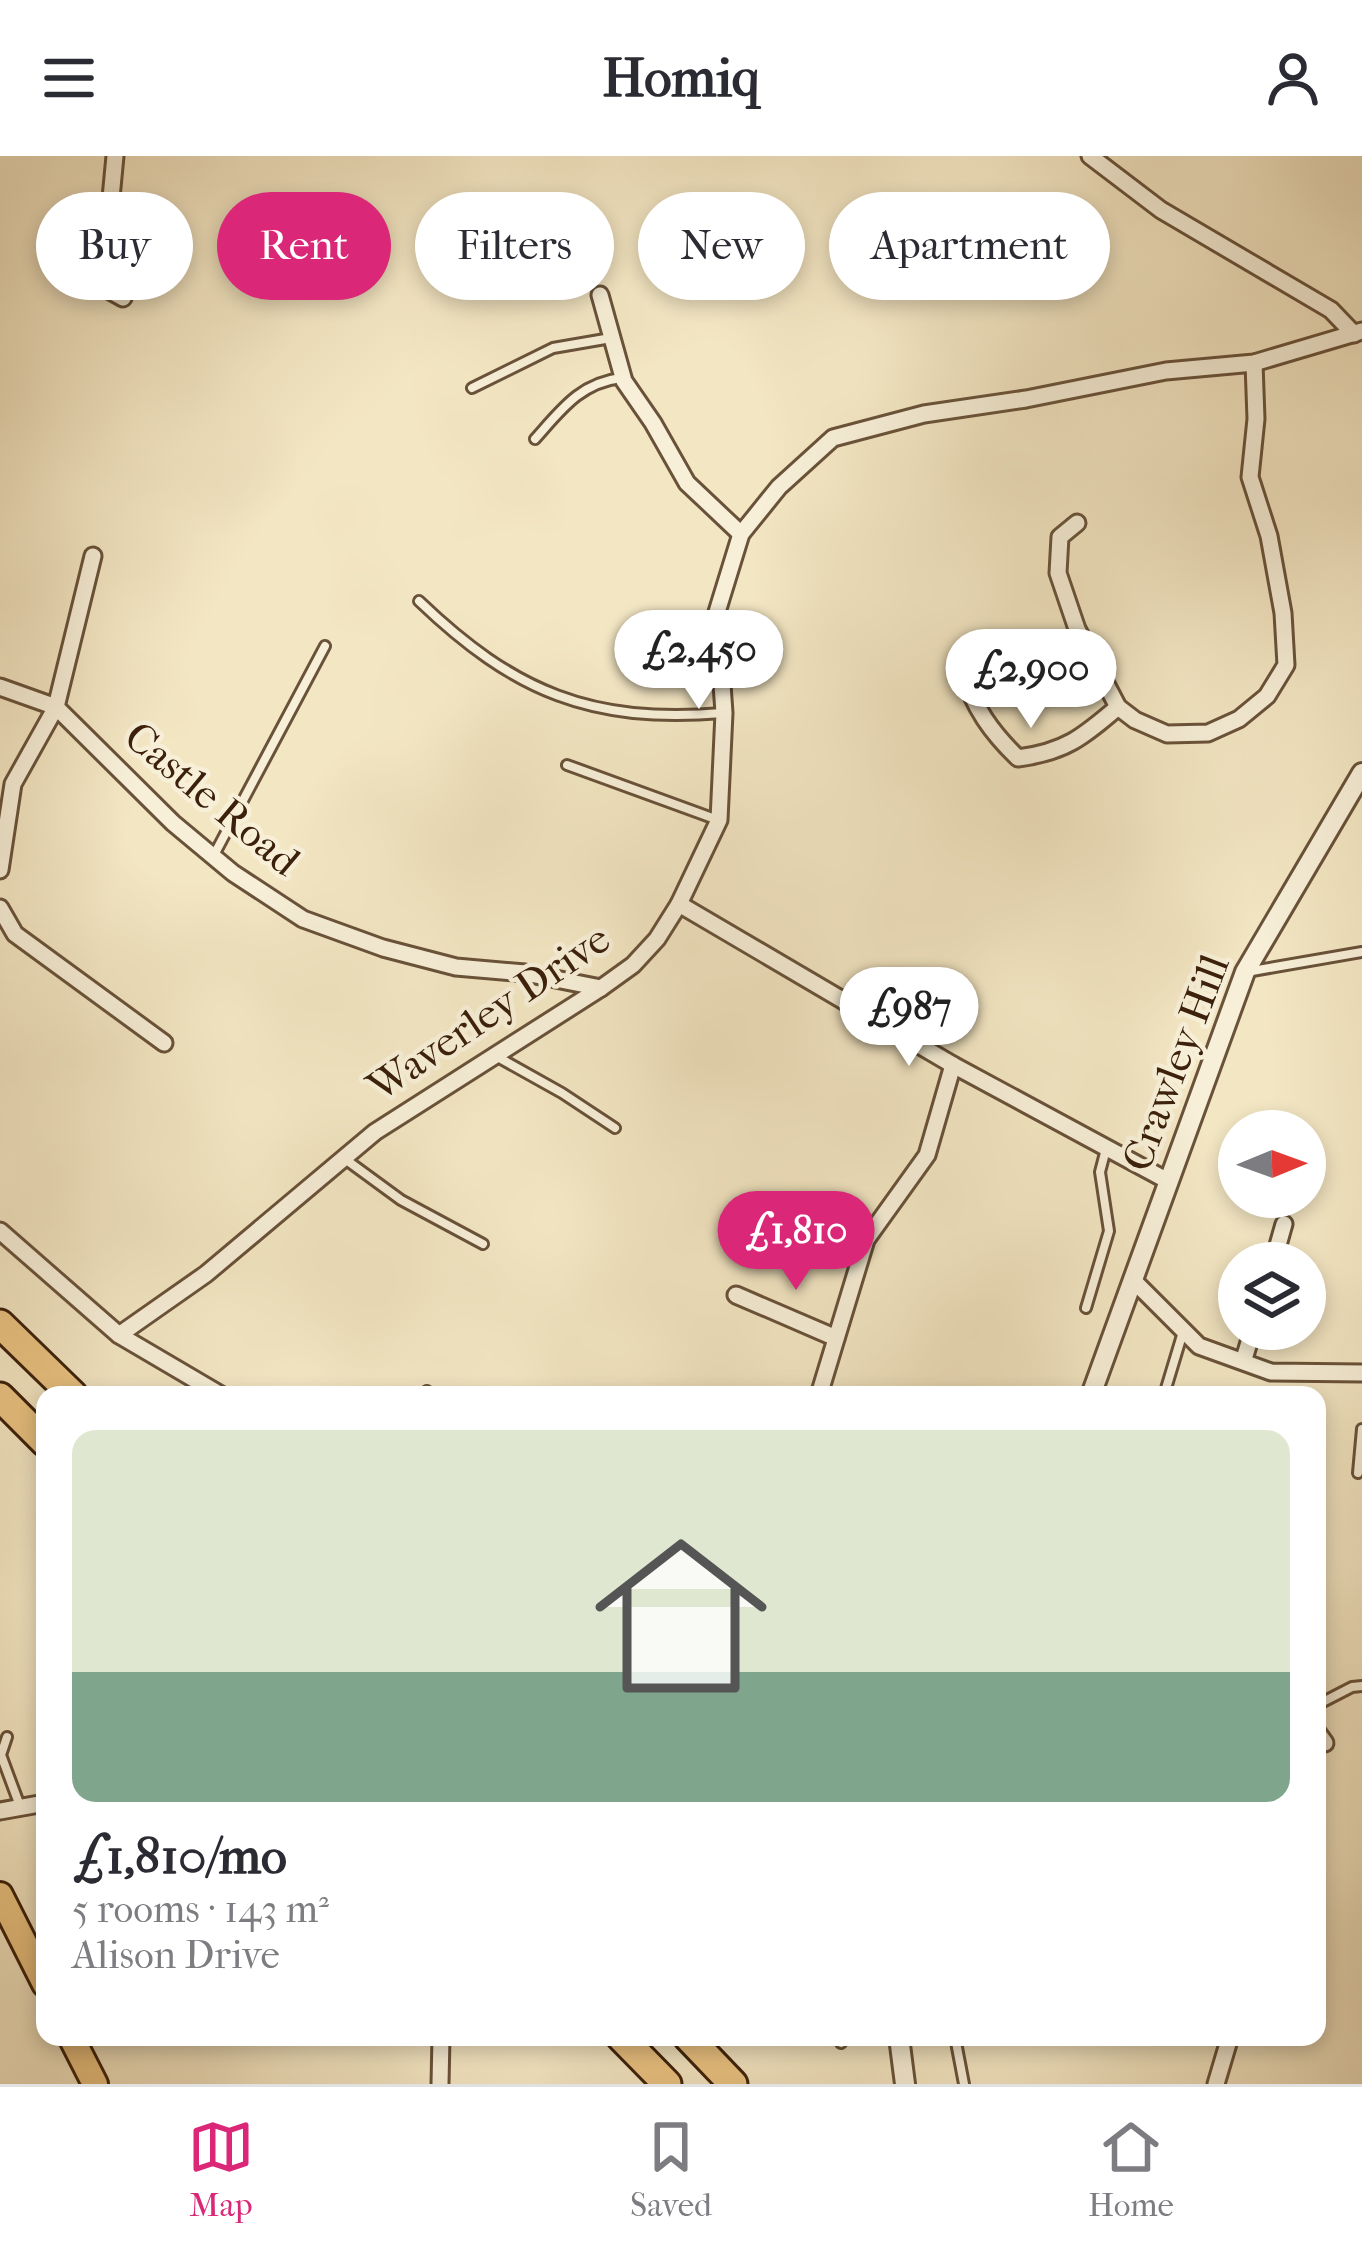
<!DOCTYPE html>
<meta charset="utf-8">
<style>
:root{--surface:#fff;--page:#f7f7f7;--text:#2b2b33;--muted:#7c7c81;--line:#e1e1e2;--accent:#db2777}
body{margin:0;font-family:"IM FELL French Canon",serif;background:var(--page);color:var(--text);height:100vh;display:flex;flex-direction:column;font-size:45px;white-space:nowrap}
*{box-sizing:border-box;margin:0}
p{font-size:39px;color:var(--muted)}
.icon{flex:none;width:66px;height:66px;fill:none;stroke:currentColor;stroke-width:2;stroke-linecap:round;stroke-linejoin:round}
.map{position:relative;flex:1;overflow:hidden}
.side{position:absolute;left:36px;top:1230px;width:1290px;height:660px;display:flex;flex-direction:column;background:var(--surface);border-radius:24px;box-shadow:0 6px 18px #0003}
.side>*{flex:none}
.guide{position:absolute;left:36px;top:36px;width:1290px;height:108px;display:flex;gap:24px}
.needle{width:78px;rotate:89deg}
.controls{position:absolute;left:1218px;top:954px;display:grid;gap:24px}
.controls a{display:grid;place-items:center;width:108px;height:108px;border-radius:50%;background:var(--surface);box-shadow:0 6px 18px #0003;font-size:60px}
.price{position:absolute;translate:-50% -102px;padding:0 27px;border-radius:42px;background:#fff;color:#222;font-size:39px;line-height:78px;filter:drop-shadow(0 3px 6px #0008)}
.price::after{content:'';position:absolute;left:50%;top:72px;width:36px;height:27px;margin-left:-18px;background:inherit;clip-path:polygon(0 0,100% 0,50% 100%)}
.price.active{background:var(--accent);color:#fff}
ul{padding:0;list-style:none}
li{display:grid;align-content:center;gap:24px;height:636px;padding:0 36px}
li span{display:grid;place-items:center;height:372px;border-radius:24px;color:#555}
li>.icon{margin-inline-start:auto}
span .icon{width:216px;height:216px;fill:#fffc;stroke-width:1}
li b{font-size:51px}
.chip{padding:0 42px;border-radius:54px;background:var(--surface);box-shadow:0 6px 18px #0003;font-size:42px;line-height:108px}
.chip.active{background:var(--accent);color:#fff}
header{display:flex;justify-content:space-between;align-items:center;height:156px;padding:0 36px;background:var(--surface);font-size:54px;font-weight:700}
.menu{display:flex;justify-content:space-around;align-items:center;height:168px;border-top:3px solid var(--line);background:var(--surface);font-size:33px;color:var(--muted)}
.menu a{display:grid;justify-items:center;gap:6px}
.menu .active{color:var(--accent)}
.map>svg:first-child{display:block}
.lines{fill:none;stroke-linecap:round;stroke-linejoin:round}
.service-casing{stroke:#695239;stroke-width:14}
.minor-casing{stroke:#695239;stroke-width:21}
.tertiary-casing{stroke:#695239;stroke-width:24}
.primary-casing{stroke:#3b200b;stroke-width:30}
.motorway-casing{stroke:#3b200b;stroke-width:33}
.service{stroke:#f7efd8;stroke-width:8}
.minor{stroke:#f7efd8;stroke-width:15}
.tertiary{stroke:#f7efd8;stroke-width:18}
.primary{stroke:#eac382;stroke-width:24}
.motorway{stroke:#eac382;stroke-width:27}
.labels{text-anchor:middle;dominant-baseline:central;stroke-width:9;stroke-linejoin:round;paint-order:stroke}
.street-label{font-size:42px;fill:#3b200b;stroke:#f7efd8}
</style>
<header><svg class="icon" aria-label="menu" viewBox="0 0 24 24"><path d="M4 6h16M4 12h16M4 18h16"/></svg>Homiq<svg class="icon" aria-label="person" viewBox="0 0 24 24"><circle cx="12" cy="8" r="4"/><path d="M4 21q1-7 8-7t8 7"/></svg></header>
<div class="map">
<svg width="1362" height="1928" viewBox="0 0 1362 1928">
<rect width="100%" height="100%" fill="#f3e6c3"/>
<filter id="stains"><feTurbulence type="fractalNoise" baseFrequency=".00167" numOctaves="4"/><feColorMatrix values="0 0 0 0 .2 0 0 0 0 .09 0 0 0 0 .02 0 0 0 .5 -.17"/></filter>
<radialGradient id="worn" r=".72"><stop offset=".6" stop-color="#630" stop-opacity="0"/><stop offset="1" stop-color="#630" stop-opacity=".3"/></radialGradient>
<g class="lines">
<defs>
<g id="service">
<polyline points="472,232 553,192 611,182"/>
<path d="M535 283C561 254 580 227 621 222"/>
<path d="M419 445C514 536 591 568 723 557"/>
<polyline points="567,609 718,664"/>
<polyline points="214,699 325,490"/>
<polyline points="1252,815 1362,796"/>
<polyline points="494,899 562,937 615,972"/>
<polyline points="345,1003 401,1044 483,1088"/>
<polyline points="1086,1152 1109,1075 1100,1016 1106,993"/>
<polyline points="425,1239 427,1235"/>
<polyline points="1164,1239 1183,1176"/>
<polyline points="1358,1317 1362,1273"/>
<polyline points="1317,1549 1352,1531 1362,1530"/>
<polyline points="7,1581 1,1599 20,1650"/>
<polyline points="955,1881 964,1928"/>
<polyline points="841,1887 844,1881"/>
</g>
<g id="minor">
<polyline points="115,0 103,126 105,132 123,142"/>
<polyline points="1090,0 1161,54 1331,154 1354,178"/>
<polyline points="600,139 624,225 653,267 687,327 741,378"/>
<polyline points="1077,367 1060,381 1058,417 1077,473 1118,551 1135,564 1167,578 1208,577 1239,563 1267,540 1286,509 1283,457 1269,380 1250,321 1256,263 1254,207"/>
<path d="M963 515C973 551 992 577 1018 602 1065 596 1083 581 1118 551"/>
<polyline points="0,531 56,551 173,667 233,717 303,763 383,792 456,811 525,817 601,832"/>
<polyline points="0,714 13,628 56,551 93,400"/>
<polyline points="679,748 953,909 1168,1025"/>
<polyline points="0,752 15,778 164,887"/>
<polyline points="0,1075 119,1179 221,1239"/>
<polyline points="1273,1107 1284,1068"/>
<polyline points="1132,1123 1199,1190 1271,1216 1362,1217"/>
<polyline points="736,1139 836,1182"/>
<polyline points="119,1179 206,1118 375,976 601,832 633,809 657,783 679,748 719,664 724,557 717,456 741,378 779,331 833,282 924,258 1026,243 1166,215 1254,207 1362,175"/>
<polyline points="1244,1203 1253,1173"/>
<polyline points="819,1239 866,1084 927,999 953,909"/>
<polyline points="1317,1576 1325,1587"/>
<polyline points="0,1655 45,1647"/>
<polyline points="440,1928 441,1881"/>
<polyline points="1216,1928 1230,1881"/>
</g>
<g id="tertiary">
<polyline points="1091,1239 1245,816 1362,617"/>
<polyline points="899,1881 905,1928"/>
</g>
<g id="primary">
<polyline points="0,1739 45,1828"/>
<polyline points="71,1881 95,1928"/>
</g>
<g id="motorway">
<polyline points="0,1168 73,1239"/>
<polyline points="0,1241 45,1286"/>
<polyline points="621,1881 667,1928"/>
<polyline points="688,1881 733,1928"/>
</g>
</defs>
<use href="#service" class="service-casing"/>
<use href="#minor" class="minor-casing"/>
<use href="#tertiary" class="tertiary-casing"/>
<use href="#primary" class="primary-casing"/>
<use href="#motorway" class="motorway-casing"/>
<use href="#service" class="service"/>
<use href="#minor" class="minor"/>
<use href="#tertiary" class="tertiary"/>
<use href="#primary" class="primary"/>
<use href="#motorway" class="motorway"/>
</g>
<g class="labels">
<g class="street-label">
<text transform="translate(212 643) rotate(40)">Castle Road</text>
<text transform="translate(489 857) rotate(-34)">Waverley Drive</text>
<text transform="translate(1176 907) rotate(-69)">Crawley Hill</text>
</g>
</g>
<rect width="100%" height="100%" filter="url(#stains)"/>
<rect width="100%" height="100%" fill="url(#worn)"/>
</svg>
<div class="controls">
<a><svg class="needle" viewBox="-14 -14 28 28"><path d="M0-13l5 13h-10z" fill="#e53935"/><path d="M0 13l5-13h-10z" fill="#7c7c81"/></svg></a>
<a><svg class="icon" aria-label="layers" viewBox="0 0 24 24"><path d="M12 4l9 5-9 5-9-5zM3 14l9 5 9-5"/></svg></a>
</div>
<b class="price" style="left:699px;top:556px">£2,450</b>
<b class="price" style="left:1031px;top:575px">£2,900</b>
<b class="price" style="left:909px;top:913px">£987</b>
<b class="price active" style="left:796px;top:1137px">£1,810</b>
<div class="guide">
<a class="chip">Buy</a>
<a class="chip active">Rent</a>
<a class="chip">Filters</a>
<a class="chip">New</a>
<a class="chip">Apartment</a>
</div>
<section class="side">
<ul>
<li><span style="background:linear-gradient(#dfe7d0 65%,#7fa58c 0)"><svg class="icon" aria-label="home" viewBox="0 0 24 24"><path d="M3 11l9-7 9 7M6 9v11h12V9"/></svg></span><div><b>£1,810/mo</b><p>5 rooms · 143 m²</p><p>Alison Drive</p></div></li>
</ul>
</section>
</div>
<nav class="menu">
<a class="active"><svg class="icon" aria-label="map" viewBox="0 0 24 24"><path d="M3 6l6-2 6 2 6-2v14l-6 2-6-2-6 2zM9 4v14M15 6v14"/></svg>Map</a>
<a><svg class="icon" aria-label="saved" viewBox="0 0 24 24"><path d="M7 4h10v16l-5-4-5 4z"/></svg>Saved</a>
<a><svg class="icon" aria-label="home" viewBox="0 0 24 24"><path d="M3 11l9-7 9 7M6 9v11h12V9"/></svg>Home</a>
</nav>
